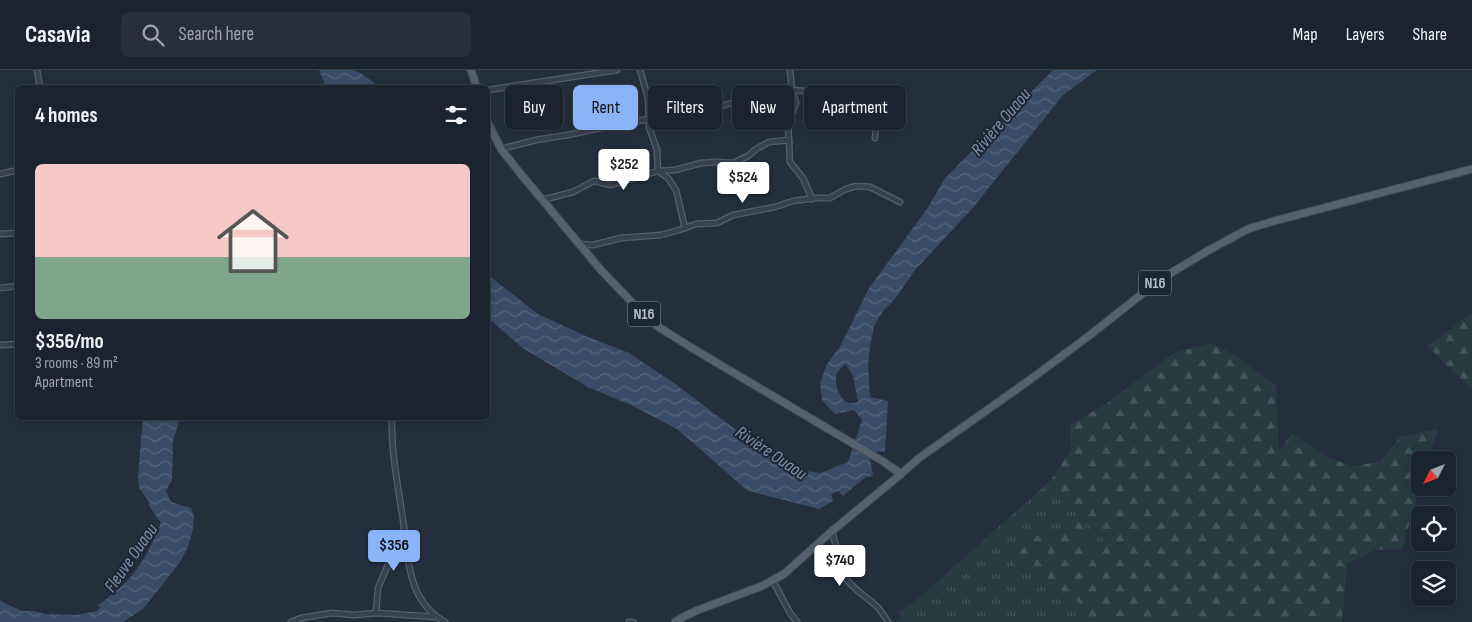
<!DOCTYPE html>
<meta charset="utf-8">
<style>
:root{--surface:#1b232e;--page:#282f3a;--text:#f1f3f6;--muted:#a0a4aa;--line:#39404a;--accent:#8ab4f8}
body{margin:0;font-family:"Sofia Sans Condensed",sans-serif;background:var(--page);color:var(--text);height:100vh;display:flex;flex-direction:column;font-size:19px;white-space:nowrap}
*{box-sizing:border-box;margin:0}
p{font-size:16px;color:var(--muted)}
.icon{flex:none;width:28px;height:28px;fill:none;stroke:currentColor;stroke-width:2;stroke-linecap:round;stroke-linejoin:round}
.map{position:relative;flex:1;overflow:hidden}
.side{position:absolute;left:15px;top:15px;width:475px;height:335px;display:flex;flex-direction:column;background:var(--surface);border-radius:8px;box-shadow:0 2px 12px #0003,0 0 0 1px var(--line)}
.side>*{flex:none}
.top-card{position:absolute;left:505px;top:15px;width:475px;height:45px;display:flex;gap:10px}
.needle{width:32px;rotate:228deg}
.tools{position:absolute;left:1411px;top:381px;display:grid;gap:10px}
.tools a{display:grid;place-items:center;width:45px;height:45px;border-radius:8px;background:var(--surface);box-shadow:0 2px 12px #0003,0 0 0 1px var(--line);font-size:25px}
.price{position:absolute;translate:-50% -42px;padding:0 11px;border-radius:5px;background:#fff;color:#222;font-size:16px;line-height:32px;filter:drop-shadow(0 1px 2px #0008)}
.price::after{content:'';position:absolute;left:50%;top:30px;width:15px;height:11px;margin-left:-8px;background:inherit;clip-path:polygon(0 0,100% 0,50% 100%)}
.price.active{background:var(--accent);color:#111}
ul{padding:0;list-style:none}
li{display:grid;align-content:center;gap:10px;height:265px;padding:0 20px}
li+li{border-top:1px solid var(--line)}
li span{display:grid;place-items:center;height:155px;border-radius:8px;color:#555}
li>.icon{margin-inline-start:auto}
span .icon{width:90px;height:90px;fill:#fffc;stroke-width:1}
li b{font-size:21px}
h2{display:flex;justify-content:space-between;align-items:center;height:60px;padding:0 20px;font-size:21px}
.tag{padding:0 18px;border-radius:8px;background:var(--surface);box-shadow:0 2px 12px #0003,0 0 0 1px var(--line);font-size:18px;line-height:45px}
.tag.active{background:var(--accent);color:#111}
header{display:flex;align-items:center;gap:30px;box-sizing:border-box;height:70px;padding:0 25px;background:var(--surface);border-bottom:1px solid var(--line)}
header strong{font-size:24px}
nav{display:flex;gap:28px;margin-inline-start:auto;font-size:18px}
.search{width:350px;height:45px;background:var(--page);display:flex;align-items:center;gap:12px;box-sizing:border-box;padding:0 18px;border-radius:8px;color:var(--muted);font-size:19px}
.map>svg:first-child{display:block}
.grass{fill:url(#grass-tufts)}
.forest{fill:url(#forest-firs)}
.water{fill:url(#water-waves);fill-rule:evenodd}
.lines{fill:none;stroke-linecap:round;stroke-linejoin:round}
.street-casing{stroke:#565f6c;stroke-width:7}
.primary-casing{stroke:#414a57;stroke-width:9}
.street{stroke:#38414e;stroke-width:4.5}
.primary{stroke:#56606e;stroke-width:7}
.labels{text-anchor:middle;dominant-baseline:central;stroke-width:4;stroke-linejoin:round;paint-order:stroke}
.shield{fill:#1d2633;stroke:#878f9c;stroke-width:1}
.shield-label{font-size:15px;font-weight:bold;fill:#b4bcc9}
.water-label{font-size:18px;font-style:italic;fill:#7c92b1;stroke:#1d2633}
</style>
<header>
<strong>Casavia</strong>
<div class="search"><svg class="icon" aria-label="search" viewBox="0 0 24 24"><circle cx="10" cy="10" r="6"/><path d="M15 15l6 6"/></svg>Search here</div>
<nav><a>Map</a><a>Layers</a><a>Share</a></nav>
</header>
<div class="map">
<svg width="1472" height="552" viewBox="0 0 1472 552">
<defs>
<pattern id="grass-tufts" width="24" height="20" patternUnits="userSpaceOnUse" patternTransform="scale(1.25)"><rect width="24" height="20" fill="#263c3f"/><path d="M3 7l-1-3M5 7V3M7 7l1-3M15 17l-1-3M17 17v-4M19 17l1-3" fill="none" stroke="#435659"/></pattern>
<pattern id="forest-firs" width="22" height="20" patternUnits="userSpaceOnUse" patternTransform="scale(1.25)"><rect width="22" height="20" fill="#263c3f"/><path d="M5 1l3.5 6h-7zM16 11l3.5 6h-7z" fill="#435659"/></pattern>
<pattern id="water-waves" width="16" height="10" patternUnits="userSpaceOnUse" patternTransform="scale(1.25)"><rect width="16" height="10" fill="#394c67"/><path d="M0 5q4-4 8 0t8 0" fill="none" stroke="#53647b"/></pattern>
</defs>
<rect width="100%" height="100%" fill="#242f3e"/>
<path class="grass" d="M1051 410 1105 471 1104 481 1101 484 1094 485 1089 478 1088 471 1079 452 1050 464 1032 466C1024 474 1020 484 1013 493L1051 509 1081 534 1086 547 1105 552H895L901 548 899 542 919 528Z"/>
<g class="forest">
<polygon points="1472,243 1472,320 1427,276"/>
<polygon points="1211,273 1238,287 1276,316 1279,381 1292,363 1328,387 1352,396 1380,392 1400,367 1438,359 1428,390 1420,390 1420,418 1402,479 1375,480 1347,493 1342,552 1105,552 1086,548 1081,534 1051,512 1017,498 1012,493 1032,466 1050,464 1079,452 1088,459 1089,478 1101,484 1104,481 1105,471 1051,410 1071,380 1070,355 1106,334 1173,283"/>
</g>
<g class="water">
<polygon points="319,0 353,0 362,4 380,17 326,17"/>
<path d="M1053 0H1097L1063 25 972 139 915 200 895 229 883 241 874 256 870 277 868 294 870 327 888 331 885 382 878 381 870 388 873 406 866 407 843 426 838 421 831 424 833 431 819 439 748 421 677 359 633 336 588 317 524 279 488 248V205L538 244 588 267 629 283 674 313 778 392 800 400 820 403 848 392 862 350 854 340 835 344 822 330 820 313 827 294 841 275 869 218 927 139 945 108ZM846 294 853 306 858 332C854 333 850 334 847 332 838 328 834 311 837 303 839 299 843 296 846 294Z"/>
<path d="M143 348H180L173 371 172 410 166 421 171 432 191 438 194 446 193 459 188 477 180 492 143 539 123 552H0V531L22 541H34L46 544 76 545 97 541 101 537 97 536C106 529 116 522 125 513 142 496 152 475 161 453L149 436V432L139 418 138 405Z"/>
</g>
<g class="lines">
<defs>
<g id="street">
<polyline points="37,0 40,18"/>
<polyline points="640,0 648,28 649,57 657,80 658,101 668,108 676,120 685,158"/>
<polyline points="790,0 792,20 796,33 788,53 790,92 803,108 812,129"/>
<polyline points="488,20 617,0"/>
<polyline points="501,79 536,70 568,65 614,55 714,38 764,24 792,20 804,21 828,18 859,35 870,43 876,55 875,68"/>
<polyline points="0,104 18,100"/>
<polyline points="542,130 573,122 594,111 611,115 658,101 675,100 701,93 718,92 733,93 748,86 756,79 769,72 789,70"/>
<polyline points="0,164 18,163"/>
<polyline points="579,174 593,175 621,168 661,165 679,160 696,154 717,153 733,145 775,137 793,131 815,128 830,128 846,119 857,116 870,117 900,132"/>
<polyline points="0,218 18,216"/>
<polyline points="0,275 18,274"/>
<path d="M392 348C391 382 398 416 403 450 407 474 407 500 417 522 424 536 432 545 445 552"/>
<path d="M832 461 844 506C852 518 862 524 873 533 880 538 884 545 888 552"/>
<polyline points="773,511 790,543 797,552"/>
<polyline points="376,543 378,518 404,458"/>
<polyline points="291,552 301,548 332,543 354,545 376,543 436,547"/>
<polyline points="629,552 633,552"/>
</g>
<g id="primary">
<polyline points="471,0 477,18"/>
<polyline points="488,53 501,79 520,103 600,199 645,246 660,258 697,281 884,392 901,404 919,388 1031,309 1090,265 1161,209 1209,180 1248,159 1274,151 1472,99"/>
<polyline points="675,552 685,546 698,540 762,516 784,504 832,461 901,404"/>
</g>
</defs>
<use href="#street" class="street-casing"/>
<use href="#primary" class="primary-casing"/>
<use href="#street" class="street"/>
<use href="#primary" class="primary"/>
</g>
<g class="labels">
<g class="shield">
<rect x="1139" y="200.5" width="32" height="25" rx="4"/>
<rect x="628" y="231.5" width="32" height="25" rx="4"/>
</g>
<g class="shield-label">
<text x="1155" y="213">N16</text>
<text x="644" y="244">N16</text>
</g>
<g class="water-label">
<text transform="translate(1001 52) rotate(-50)">Rivière Ouaou</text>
<text transform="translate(771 383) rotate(34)">Rivière Ouaou</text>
<text transform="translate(131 488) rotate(-55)">Fleuve Ouaou</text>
</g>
</g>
</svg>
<div class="tools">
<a><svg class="needle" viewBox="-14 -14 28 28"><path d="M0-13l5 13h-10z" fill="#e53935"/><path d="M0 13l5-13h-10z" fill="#a0a4aa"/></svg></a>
<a><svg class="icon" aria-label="locate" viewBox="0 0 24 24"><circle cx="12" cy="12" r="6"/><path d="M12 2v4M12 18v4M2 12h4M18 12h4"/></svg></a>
<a><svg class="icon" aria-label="layers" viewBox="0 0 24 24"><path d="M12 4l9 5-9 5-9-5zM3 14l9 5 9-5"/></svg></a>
</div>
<b class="price" style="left:624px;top:121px">$252</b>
<b class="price" style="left:743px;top:134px">$524</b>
<b class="price active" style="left:394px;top:502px">$356</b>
<b class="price" style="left:840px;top:517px">$740</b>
<div class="top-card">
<a class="tag">Buy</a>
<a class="tag active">Rent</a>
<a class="tag">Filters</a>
<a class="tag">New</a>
<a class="tag">Apartment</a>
</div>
<section class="side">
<h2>4 homes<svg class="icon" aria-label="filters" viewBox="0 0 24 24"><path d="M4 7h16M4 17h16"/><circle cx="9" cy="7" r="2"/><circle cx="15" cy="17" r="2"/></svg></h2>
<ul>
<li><span style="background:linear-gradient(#f6c9c9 60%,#7fa58c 0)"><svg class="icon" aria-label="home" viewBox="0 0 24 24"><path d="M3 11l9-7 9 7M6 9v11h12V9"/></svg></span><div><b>$356/mo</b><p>3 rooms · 89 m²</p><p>Apartment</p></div></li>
</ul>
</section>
</div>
